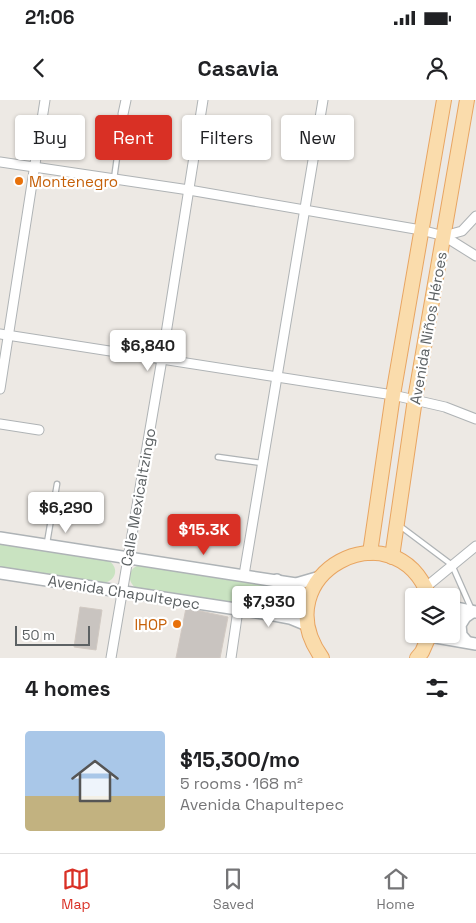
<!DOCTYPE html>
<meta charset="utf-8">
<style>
:root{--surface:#fff;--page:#f2f2f2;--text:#202124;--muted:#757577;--line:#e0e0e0;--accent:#d93025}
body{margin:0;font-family:"Space Grotesk",sans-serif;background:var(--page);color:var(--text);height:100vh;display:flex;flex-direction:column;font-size:19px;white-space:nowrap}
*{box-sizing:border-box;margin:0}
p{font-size:16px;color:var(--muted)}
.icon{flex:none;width:28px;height:28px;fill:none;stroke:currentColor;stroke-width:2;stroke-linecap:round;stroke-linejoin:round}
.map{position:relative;height:558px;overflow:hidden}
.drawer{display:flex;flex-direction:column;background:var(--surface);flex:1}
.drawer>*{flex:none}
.banner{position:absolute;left:15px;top:15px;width:446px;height:45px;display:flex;gap:10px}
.controls{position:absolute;left:405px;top:488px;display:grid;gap:10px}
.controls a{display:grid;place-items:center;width:55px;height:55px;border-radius:5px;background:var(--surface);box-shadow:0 1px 4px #0004;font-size:25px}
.scale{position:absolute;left:15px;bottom:12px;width:75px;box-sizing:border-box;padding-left:5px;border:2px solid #5c6163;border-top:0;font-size:14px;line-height:18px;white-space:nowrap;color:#5c6163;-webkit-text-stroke:4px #fff;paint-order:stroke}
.price{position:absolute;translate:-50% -42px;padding:0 11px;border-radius:5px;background:#fff;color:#222;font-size:16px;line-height:32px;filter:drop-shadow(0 1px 2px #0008)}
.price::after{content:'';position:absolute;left:50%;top:30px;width:15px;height:11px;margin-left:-8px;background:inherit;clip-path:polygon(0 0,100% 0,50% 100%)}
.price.on{background:var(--accent);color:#fff}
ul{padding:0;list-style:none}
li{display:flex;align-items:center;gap:15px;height:125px;padding:0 25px}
li span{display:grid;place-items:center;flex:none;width:140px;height:100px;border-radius:5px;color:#555}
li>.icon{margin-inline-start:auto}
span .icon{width:60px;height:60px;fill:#fffc;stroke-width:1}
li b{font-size:21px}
h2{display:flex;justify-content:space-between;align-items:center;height:60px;padding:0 25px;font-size:21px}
.pill{padding:0 18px;border-radius:5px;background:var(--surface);box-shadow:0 1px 4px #0004;font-size:18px;line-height:45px}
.pill.on{background:var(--accent);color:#fff}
.status{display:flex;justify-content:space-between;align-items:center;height:35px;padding:0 25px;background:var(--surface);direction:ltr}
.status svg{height:14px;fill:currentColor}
header{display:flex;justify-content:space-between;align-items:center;height:65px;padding:0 25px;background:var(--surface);font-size:22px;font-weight:600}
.menu{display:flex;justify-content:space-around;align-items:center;height:70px;border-top:1px solid var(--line);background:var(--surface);font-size:14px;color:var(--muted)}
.menu a{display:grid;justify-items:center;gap:2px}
.menu .on{color:var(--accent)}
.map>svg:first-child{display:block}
.green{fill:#c9e3c1}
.building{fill:#c9c4c0;stroke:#d1c9c2}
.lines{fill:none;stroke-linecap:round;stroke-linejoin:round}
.lane-casing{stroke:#afb3b5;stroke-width:7}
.street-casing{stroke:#afb3b5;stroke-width:11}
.secondary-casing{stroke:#aeb3b6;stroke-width:14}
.primary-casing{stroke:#e8a562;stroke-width:16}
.lane{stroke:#fff;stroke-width:4.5}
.street{stroke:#fff;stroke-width:9}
.secondary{stroke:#fff;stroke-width:11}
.primary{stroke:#fadcac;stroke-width:14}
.food-dot{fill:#e8710a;stroke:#fff;stroke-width:2}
.labels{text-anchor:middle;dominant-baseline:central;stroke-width:4.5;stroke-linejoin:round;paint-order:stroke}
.food-label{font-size:15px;fill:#c56008;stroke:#fff;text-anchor:start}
.street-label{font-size:15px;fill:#5c6163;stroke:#fff}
</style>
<div class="status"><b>21:06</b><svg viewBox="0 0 49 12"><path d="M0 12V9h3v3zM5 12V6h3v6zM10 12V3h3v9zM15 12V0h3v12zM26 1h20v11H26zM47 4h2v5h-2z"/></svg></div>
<header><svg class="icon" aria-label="back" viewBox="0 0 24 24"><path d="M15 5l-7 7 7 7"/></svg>Casavia<svg class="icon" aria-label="person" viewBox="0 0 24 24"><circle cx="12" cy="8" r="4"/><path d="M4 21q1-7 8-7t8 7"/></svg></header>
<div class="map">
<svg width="476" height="558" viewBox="0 0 476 558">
<rect width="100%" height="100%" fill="#ede9e4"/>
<g class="green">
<path d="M0 443 108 460C119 467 117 480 104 483L0 467Z"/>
<path d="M140 465 277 487 281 492 273 510 136 488C126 481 128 468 140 465Z"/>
</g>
<g class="building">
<polygon points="80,507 102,510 96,550 74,547"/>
<polygon points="186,508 228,517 220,558 176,558"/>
</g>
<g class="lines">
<defs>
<g id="lane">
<polyline points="114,79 123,14"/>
<polyline points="218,357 262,363"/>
<polyline points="400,426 452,465 471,508"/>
<polyline points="47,443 57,384"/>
</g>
<g id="street">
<polyline points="123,14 126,0"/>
<polyline points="0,62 189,90 421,130 444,136 476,156"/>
<polyline points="444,136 462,131 476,116"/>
<polyline points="0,234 393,295 445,307 476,319"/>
<polyline points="0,289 45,0"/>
<polyline points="0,324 39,330"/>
<polyline points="244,475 323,0"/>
<polyline points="426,487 476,446"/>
<polyline points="111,558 162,259 203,0"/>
<polyline points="231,558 238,510"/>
</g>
<g id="secondary">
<polyline points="0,438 296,484 320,477"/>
<polyline points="0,473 269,514 290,518 307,525"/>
<polyline points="451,507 476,512"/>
<path d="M269 514C286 508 285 494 277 480"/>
<polyline points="430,536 476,544"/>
<polyline points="467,542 461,535 460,525 465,517 472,512"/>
</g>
<g id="primary">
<polyline points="370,453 393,295 444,0"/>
<polyline points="392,457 415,299 467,0"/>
<path d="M322 558C262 474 394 405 429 496"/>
<polyline points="417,558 422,552 430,534"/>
</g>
</defs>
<use href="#lane" class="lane-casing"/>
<use href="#street" class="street-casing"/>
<use href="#secondary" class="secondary-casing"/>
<use href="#primary" class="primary-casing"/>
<use href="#lane" class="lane"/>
<use href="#street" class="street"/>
<use href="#secondary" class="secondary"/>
<use href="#primary" class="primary"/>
</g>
<g class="food-dot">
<circle cx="19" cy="81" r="5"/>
<circle cx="177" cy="524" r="5"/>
</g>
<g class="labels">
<g class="food-label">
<text x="29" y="81">Montenegro</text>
<text x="167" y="524" text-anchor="end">IHOP</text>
</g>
<g class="street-label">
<text transform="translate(428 228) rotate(-80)">Avenida Niños Héroes</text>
<text transform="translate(138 397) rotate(-80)">Calle Mexicaltzingo</text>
<text transform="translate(124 492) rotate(9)">Avenida Chapultepec</text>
</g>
</g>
</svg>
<div class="controls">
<a><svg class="icon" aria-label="layers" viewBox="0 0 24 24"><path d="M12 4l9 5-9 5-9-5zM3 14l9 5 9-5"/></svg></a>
</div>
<div class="scale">50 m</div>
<b class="price" style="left:148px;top:272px">$6,840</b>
<b class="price" style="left:66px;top:434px">$6,290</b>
<b class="price on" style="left:204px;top:456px">$15.3K</b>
<b class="price" style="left:269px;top:528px">$7,930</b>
<div class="banner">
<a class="pill">Buy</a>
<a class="pill on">Rent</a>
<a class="pill">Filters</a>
<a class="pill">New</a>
</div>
</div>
<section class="drawer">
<h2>4 homes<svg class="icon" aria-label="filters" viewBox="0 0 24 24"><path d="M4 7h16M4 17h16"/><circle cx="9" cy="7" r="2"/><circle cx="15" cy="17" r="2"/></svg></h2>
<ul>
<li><span style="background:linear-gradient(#a9c7e8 65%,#c2b280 0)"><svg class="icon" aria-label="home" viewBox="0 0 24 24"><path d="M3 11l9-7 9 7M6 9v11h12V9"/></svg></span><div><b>$15,300/mo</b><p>5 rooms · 168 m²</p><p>Avenida Chapultepec</p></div></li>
</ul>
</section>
<nav class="menu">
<a class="on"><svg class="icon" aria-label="map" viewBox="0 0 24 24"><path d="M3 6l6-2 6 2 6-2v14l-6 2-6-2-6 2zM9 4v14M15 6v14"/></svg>Map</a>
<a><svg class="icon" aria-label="saved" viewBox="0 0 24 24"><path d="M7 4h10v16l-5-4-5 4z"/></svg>Saved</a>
<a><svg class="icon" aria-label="home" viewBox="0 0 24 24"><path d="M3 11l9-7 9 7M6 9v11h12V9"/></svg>Home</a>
</nav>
